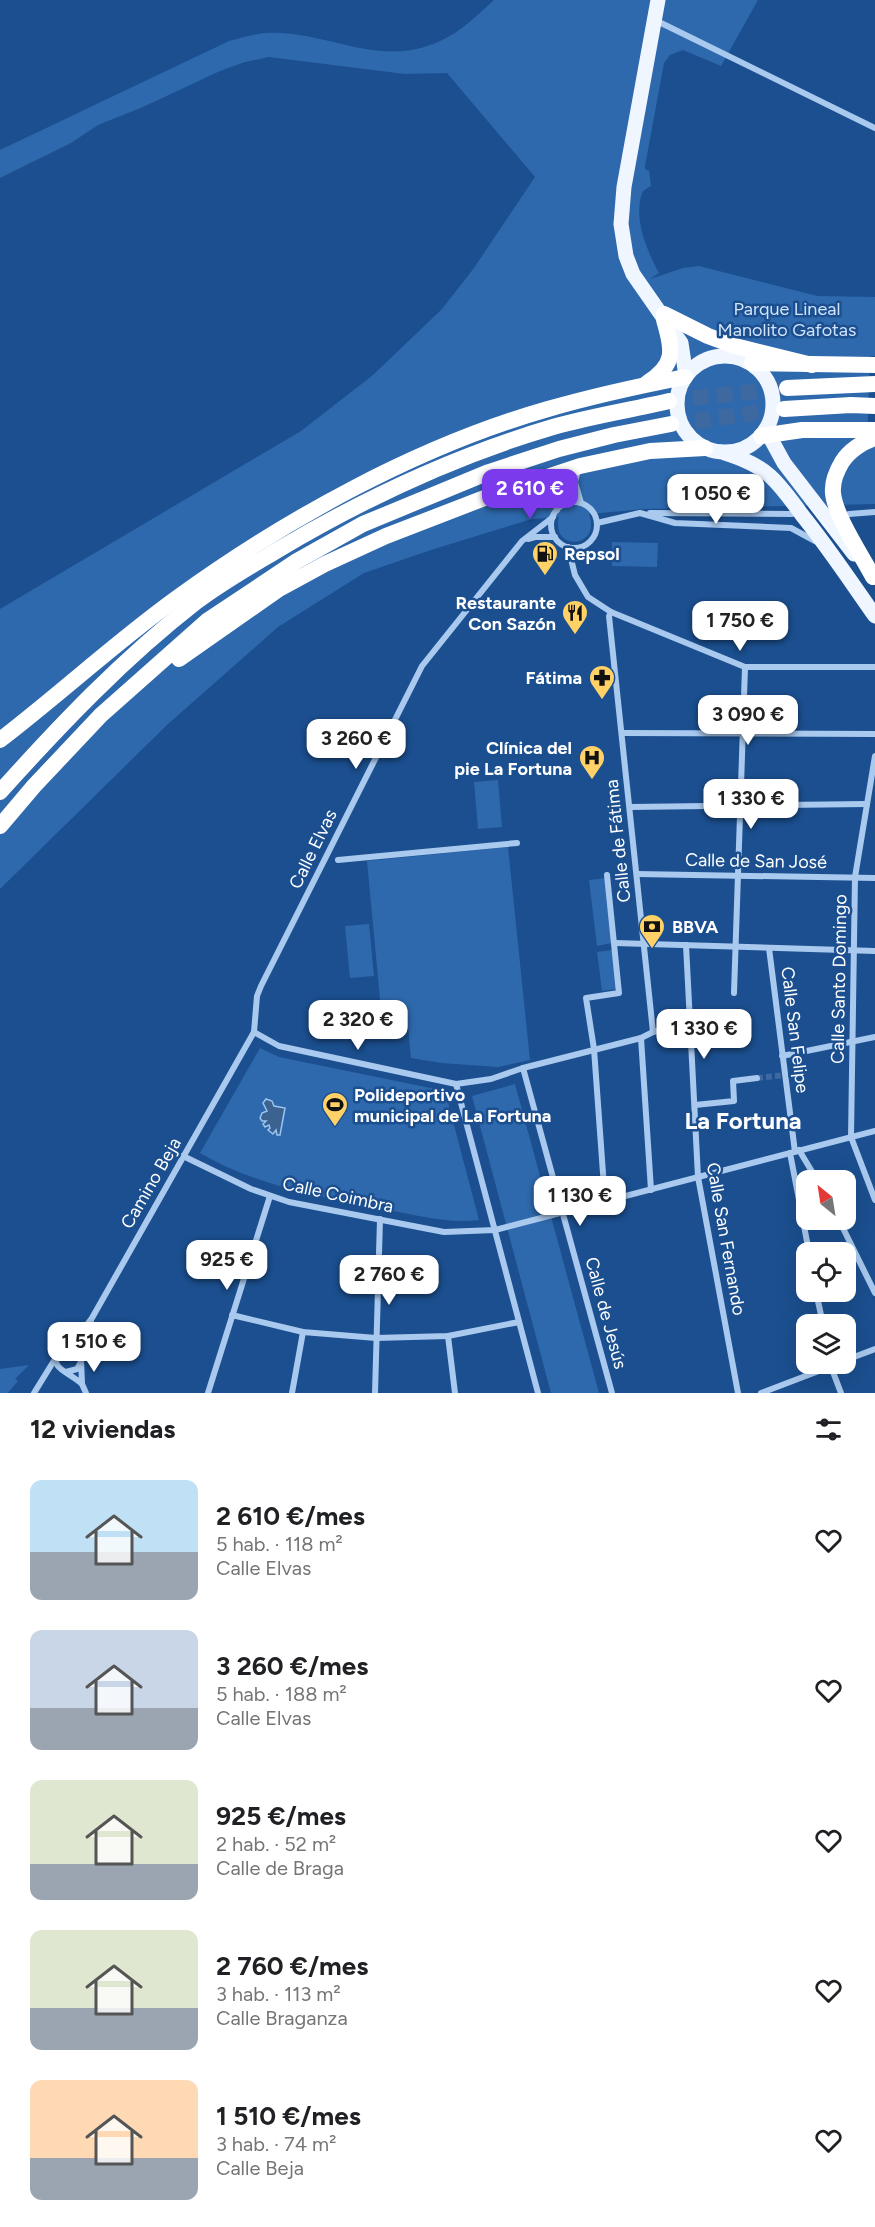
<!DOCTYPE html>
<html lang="es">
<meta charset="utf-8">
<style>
:root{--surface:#fff;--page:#f6f6f6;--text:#202124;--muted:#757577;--accent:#7c3aed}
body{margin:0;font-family:Figtree,sans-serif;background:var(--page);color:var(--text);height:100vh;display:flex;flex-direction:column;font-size:22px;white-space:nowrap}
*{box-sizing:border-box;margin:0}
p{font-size:20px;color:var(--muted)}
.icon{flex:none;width:33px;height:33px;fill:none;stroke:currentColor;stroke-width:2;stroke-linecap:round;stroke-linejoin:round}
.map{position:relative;height:1393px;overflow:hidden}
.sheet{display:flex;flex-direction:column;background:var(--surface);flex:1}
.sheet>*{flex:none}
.needle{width:39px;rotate:330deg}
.controls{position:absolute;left:796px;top:1170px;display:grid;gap:12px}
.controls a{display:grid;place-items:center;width:60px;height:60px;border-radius:12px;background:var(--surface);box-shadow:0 6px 24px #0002;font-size:30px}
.price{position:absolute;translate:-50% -51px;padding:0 14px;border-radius:12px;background:#fff;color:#222;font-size:20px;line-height:39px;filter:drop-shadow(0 2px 3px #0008)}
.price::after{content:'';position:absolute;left:50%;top:36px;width:18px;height:14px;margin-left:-9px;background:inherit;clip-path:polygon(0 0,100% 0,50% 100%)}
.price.active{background:var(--accent);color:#fff}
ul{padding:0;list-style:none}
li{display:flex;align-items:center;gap:18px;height:150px;padding:0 30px}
li span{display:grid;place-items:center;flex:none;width:168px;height:120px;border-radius:12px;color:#555}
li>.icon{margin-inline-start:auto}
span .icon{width:72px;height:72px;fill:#fffc;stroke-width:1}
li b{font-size:26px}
h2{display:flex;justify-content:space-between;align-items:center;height:72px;padding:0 30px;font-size:26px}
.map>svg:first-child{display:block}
.green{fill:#2e69ad}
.water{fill:#3c6290;stroke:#9cc4f0;stroke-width:1.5}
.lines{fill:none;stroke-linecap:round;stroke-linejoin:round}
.street-tunnel{stroke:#3d69a0;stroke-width:6;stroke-dasharray:6 3;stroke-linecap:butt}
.highway-tunnel{stroke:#3d69a0;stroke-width:16;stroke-dasharray:16 8;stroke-linecap:butt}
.street{stroke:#a9c9ee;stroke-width:6}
.primary{stroke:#f0f6ff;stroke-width:15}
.highway{stroke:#fff;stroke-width:16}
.labels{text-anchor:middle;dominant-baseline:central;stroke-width:5;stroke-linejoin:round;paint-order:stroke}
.park-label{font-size:18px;fill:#cfe3fa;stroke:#1b4f8f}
.poi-label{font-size:18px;font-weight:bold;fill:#fff;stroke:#1b4f8f;text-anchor:start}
.street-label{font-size:18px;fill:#fff;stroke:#1b4f8f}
.district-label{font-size:24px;font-weight:bold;fill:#fff;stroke:#1b4f8f}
</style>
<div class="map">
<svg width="875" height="1393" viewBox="0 0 875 1393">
<rect width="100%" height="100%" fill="#1b4f8f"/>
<g class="green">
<path d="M494 0H758L721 66 683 50 670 55 664 63 645 166V169L649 171 651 186 643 191C632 216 647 251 659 273L650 279 683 268 699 266 817 296 875 297V356H870L867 446 875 444V504L645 509 589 514C602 549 550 552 559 517L532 519 431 550 364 573 278 627 168 724 0 889V609L301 431 373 375 442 309 474 268 535 177 447 73 405 74 269 57 245 62 220 71 143 107 98 125 71 143 0 178V150L229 41C241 38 253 34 265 33 325 29 379 70 440 41 461 32 477 15 494 0Z"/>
<polygon points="612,542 658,543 657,567 612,566"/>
<polygon points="498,780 502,827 478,829 474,782"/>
<polygon points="508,847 530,1060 498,1067 441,1063 411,1058 408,1026 382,1020 367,861"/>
<polygon points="606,878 612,943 597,946 589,880"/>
<polygon points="369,924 374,976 350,978 345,926"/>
<polygon points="612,950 617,989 602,991 597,952"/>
<path d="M260 1048 279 1057 445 1091 479 1220C448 1224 415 1215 384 1209 320 1197 257 1186 200 1153Z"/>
<polygon points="515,1084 599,1393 551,1393 472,1096"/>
<polygon points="29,1365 15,1379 18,1381 8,1393 0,1393 0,1369"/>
</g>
<polygon class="water" points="266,1099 272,1101 274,1106 285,1108 280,1135 277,1135 276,1130 273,1134 268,1130 270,1128 269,1125 265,1127 263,1124 266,1121 262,1121 260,1118 262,1113 267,1111 263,1103"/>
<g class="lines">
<polyline class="street-tunnel" points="757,1078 785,1075"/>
<g class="highway-tunnel">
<polyline points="669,401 787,388"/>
<polyline points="671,424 784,409"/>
</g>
<g class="street">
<polyline points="655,20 875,128"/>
<polyline points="578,469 575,482 581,503"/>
<path d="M541 482C554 487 557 497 557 510"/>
<circle cx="574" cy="525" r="23"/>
<polyline points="650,513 792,514"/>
<polyline points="849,514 875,512"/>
<polyline points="597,523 640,513 675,523 791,528 815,541"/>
<polyline points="528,539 535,537 555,537"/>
<polyline points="568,547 575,575 588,597 611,612 745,667 875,667"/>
<polyline points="611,612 609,616 653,1032"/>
<polyline points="622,733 875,734"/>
<polyline points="875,756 855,877 851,1137 875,1200"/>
<polyline points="630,807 867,804"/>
<polyline points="338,860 517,843"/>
<polyline points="637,874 875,878"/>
<polyline points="615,943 875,951"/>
<polyline points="686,945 698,1177 738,1393"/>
<polyline points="769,948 795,1152"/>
<polyline points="734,993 745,667"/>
<polyline points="254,1032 279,1046 456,1084 491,1079 523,1068 641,1038 653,1032 690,1022"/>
<polyline points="641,1038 651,1190"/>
<polyline points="782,1056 875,1037"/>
<polyline points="523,1068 612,1393"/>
<polyline points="456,1084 538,1393"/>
<polyline points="695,1105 734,1101 733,1081 757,1078"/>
<polyline points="799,1150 817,1180"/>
<polyline points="790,1153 809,1252"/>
<polyline points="183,1156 251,1189 289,1202 444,1232 495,1230 875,1131"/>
<polyline points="605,1201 594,1049 586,998 619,993 607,875"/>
<polyline points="839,1220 875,1293"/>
<polyline points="816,1292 823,1324"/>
<polyline points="232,1315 303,1332 376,1338 448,1336 519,1322"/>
<polyline points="448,1336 455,1393"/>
<polyline points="70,1347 92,1318 254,1032 257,996 261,986 422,666 522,541 553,517"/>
<polyline points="846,1360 875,1349"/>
<polyline points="830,1364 841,1393"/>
<path d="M66 1372 77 1369 81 1362 79 1352C68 1341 48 1352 58 1366 61 1371 75 1377 82 1384L81 1359 91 1321"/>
<polyline points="82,1384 86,1393"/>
<polyline points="34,1393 55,1359"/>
<polyline points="208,1393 270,1196"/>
<polyline points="292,1393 303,1332"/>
<polyline points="375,1393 380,1219"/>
<polyline points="761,1393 837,1364"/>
</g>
<g class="primary">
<polyline points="658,0 624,187 621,224 626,256 633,274 681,343 686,376"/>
<circle cx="725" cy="404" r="48"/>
<polyline points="766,430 784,463 854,554"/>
<path d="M725 453C741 458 757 464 770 476 782 487 792 501 802 515 828 547 851 582 875 616"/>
</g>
<g class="highway">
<polyline points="664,314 708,336 735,346 812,365"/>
<polyline points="752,363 875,365"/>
<path d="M647 383C676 365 673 350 664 320"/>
<polyline points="787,388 875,384"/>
<polyline points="784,409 851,405 875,406"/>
<polyline points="761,436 802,430 875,430"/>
<path d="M873 577C862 556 835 516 833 493 832 482 836 472 842 462 849 451 862 442 875 438"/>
<polyline points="179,659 279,589 325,564 386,536 487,497 580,466 650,451 705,448"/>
<path d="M0 740C60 694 116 642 177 598 286 519 418 446 548 409 593 396 639 386 685 377"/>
<path d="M0 792C61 724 124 658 196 602 221 583 249 567 276 551 365 498 454 456 553 427 591 416 631 410 669 401"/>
<polyline points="0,826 34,786 101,715 207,621 297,561 363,524 489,472 559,449 614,435 671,424"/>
</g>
</g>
<defs>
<symbol id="fuel-pin" viewBox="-11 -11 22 30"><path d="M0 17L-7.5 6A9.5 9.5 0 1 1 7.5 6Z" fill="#ffd166" stroke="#1b4f8f"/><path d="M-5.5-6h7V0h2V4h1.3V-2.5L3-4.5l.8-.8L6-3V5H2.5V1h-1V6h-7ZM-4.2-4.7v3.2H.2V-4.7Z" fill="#111"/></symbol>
<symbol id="restaurant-pin" viewBox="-11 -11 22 30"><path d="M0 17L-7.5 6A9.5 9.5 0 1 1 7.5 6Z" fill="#ffd166" stroke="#1b4f8f"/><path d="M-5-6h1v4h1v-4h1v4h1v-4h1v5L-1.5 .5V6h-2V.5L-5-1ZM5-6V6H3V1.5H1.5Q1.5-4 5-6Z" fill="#111"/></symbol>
<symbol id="pharmacy-pin" viewBox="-11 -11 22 30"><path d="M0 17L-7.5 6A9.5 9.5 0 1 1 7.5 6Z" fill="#ffd166" stroke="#1b4f8f"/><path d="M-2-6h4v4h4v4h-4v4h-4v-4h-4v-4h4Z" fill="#111"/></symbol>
<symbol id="hospital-pin" viewBox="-11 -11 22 30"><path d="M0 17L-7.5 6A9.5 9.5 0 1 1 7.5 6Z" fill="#ffd166" stroke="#1b4f8f"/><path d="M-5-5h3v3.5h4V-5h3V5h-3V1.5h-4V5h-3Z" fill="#111"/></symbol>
<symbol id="bank-pin" viewBox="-11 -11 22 30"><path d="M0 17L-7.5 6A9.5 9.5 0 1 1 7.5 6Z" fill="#ffd166" stroke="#1b4f8f"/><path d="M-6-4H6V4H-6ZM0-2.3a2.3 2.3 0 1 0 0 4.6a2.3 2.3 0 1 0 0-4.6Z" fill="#111"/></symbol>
<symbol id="stadium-pin" viewBox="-11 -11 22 30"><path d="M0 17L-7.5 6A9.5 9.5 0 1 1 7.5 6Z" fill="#ffd166" stroke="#1b4f8f"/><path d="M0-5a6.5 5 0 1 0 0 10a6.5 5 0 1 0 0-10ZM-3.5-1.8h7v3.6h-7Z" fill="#111"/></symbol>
</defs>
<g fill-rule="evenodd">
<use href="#fuel-pin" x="530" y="539" width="30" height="40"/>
<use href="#restaurant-pin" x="560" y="598" width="30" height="40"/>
<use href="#pharmacy-pin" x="587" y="663" width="30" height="40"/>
<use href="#hospital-pin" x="577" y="743" width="30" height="40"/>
<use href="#bank-pin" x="637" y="912" width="30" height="40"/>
<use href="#stadium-pin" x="320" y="1090" width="30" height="40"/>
</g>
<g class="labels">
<g class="park-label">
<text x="787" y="309">Parque Lineal<tspan x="787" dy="21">Manolito Gafotas</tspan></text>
</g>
<g class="poi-label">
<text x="564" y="554">Repsol</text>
<text x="556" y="603" text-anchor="end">Restaurante<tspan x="556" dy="21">Con Sazón</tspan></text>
<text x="582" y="678" text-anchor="end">Fátima</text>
<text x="572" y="748" text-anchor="end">Clínica del<tspan x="572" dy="21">pie La Fortuna</tspan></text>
<text x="672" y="927">BBVA</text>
<text x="354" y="1095">Polideportivo<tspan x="354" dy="21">municipal de La Fortuna</tspan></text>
</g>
<g class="street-label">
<text transform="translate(618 841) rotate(-96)">Calle de Fátima</text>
<text transform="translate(313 849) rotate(-64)">Calle Elvas</text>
<text transform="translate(756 861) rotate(1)">Calle de San José</text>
<text transform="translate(839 979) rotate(-89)">Calle Santo Domingo</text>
<text transform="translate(795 1030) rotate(83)">Calle San Felipe</text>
<text transform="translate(151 1183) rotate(-60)">Camino Beja</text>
<text transform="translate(338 1195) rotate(12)">Calle Coimbra</text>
<text transform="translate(726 1239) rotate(80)">Calle San Fernando</text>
<text transform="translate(606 1313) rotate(75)">Calle de Jesús</text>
</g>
<g class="district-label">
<text x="743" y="1120">La Fortuna</text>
</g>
</g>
</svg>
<div class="controls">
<a><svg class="needle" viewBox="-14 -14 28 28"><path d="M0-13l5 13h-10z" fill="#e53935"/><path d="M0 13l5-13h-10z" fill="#757577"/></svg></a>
<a><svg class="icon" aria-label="locate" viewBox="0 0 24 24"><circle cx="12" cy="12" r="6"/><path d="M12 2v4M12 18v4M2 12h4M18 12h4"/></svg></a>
<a><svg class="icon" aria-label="layers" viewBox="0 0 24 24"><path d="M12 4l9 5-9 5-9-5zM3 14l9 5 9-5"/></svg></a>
</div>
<b class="price active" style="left:530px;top:520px">2 610 €</b>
<b class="price" style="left:716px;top:525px">1 050 €</b>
<b class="price" style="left:740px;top:652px">1 750 €</b>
<b class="price" style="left:748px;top:746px">3 090 €</b>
<b class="price" style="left:356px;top:770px">3 260 €</b>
<b class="price" style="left:751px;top:830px">1 330 €</b>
<b class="price" style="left:358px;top:1051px">2 320 €</b>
<b class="price" style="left:704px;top:1060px">1 330 €</b>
<b class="price" style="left:580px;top:1227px">1 130 €</b>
<b class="price" style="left:227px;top:1291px">925 €</b>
<b class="price" style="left:389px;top:1306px">2 760 €</b>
<b class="price" style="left:94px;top:1373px">1 510 €</b>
</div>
<section class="sheet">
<h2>12 viviendas<svg class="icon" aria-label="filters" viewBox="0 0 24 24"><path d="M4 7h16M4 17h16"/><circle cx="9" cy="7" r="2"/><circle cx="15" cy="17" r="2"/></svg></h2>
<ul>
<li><span style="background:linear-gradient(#bfe0f5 60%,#9aa5b1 0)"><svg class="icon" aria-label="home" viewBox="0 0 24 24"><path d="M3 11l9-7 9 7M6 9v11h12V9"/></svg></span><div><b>2 610 €/mes</b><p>5 hab. · 118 m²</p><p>Calle Elvas</p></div><svg class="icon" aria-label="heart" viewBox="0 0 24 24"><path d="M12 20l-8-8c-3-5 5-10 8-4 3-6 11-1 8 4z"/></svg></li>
<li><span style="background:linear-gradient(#c9d6e8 65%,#9aa5b1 0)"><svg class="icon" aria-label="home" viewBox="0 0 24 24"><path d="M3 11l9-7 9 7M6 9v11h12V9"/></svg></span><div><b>3 260 €/mes</b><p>5 hab. · 188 m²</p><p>Calle Elvas</p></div><svg class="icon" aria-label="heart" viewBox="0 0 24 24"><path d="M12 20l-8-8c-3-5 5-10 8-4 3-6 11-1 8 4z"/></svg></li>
<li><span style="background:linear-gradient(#dfe7d0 70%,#9aa5b1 0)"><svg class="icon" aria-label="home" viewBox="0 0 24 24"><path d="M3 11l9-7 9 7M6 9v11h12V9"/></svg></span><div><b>925 €/mes</b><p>2 hab. · 52 m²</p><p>Calle de Braga</p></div><svg class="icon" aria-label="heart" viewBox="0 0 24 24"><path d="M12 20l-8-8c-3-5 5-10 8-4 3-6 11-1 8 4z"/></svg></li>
<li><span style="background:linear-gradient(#dfe7d0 65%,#9aa5b1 0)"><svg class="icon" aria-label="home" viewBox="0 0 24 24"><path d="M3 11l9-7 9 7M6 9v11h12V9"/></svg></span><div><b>2 760 €/mes</b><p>3 hab. · 113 m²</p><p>Calle Braganza</p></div><svg class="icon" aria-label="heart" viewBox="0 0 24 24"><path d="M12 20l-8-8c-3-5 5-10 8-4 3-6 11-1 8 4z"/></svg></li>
<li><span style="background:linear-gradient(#ffd9b3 65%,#9aa5b1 0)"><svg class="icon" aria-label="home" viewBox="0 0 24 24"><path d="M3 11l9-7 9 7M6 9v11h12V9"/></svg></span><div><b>1 510 €/mes</b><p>3 hab. · 74 m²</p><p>Calle Beja</p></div><svg class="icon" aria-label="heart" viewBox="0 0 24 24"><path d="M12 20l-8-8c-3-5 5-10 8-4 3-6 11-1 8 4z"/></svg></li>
</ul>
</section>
